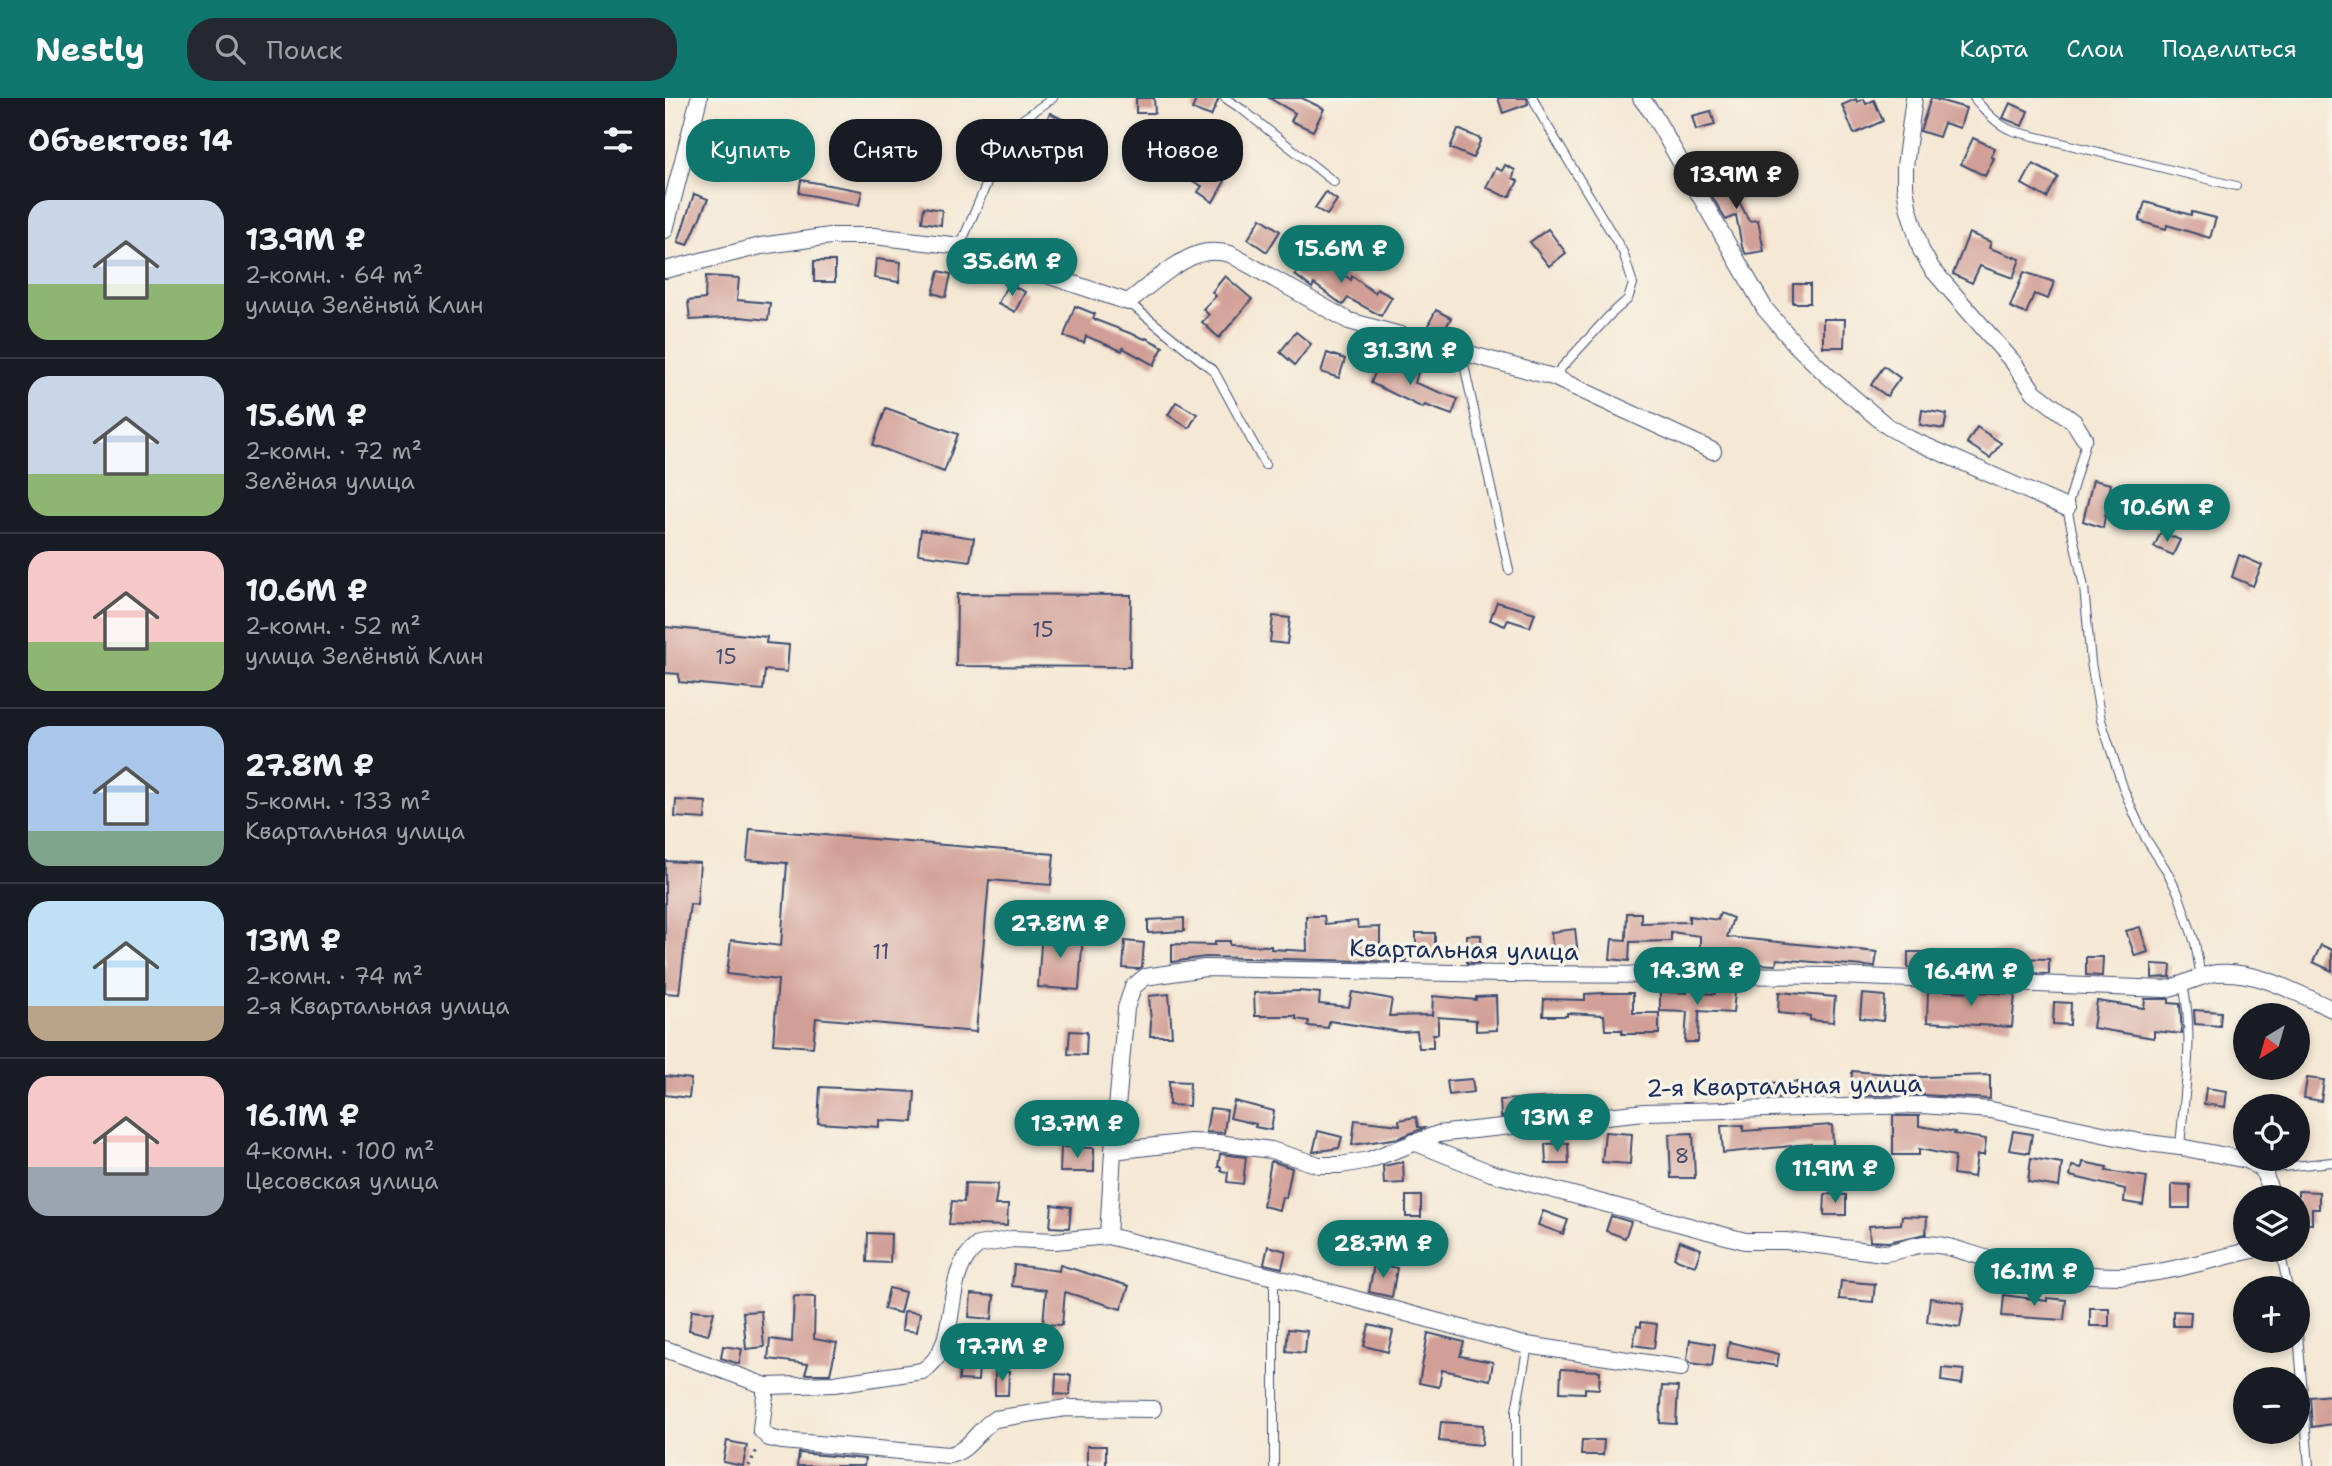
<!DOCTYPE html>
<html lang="ru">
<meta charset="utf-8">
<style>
:root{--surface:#171b24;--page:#242831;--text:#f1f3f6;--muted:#9ea1a6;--line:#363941;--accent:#0f766e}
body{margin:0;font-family:"Shantell Sans",sans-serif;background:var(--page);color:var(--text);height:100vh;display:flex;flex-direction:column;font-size:26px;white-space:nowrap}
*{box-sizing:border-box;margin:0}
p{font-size:23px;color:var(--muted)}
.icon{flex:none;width:38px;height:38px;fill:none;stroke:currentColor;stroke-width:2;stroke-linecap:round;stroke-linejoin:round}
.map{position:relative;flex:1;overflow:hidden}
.side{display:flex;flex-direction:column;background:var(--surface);width:665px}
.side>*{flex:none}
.banner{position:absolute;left:21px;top:21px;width:665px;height:63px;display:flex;gap:14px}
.needle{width:46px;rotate:217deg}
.tools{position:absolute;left:1568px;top:905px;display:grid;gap:14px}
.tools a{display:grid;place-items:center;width:77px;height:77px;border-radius:50%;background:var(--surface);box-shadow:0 4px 10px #0003;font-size:35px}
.price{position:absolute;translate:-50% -60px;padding:0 16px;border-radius:24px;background:var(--accent);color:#fff;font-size:23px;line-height:46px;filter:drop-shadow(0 2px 4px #0008)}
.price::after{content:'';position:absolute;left:50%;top:42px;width:21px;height:16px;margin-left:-10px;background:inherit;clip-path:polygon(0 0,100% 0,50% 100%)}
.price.current{background:#222;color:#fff}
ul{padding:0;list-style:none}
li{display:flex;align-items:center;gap:21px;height:175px;padding:0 28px}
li+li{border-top:2px solid var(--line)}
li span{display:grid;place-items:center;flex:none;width:196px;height:140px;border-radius:21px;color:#555}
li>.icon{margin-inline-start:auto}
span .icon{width:84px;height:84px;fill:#fffc;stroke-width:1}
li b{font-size:30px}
h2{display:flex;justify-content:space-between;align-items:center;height:84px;padding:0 28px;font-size:30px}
.pill{padding:0 24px;border-radius:28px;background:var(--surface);box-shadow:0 4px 10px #0003;font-size:24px;line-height:63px}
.pill.current{background:var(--accent);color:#fff}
header{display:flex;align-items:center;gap:42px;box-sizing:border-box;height:98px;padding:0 35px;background:var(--accent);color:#fff}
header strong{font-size:33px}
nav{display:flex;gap:38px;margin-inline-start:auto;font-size:24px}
.search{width:490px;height:63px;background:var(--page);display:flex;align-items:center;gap:18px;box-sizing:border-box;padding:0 24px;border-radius:28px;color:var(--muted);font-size:26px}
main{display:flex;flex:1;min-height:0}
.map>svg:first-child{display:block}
.building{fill:#d19f95}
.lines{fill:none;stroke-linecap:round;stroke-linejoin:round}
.service-casing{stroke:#3c4b70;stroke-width:10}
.minor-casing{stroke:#3c4b70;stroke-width:18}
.path{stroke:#3c4b70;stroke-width:3.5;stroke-dasharray:2 5;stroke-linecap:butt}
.service{stroke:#fff;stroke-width:8}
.minor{stroke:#fff;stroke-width:16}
.labels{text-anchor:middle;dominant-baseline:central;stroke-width:7;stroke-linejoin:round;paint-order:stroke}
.number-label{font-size:21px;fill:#484b6c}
.street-label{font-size:24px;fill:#1b2f5e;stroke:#f7f3e8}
</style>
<header>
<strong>Nestly</strong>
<div class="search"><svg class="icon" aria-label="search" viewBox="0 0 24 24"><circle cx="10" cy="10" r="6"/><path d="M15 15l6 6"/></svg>Поиск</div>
<nav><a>Карта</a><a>Слои</a><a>Поделиться</a></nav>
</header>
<main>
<section class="side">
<h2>Объектов: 14<svg class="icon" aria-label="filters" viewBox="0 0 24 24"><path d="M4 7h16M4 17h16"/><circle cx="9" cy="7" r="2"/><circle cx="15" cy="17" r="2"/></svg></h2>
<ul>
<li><span style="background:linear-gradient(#c9d6e8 60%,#8fb573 0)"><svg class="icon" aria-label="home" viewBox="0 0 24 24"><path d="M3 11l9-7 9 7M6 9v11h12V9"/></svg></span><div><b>13.9M ₽</b><p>2-комн. · 64 m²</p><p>улица Зелёный Клин</p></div></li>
<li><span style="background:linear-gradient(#c9d6e8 70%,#8fb573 0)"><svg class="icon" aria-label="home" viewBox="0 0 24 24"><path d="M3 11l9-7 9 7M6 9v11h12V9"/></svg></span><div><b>15.6M ₽</b><p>2-комн. · 72 m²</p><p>Зелёная улица</p></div></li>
<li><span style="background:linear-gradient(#f6c9c9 65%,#8fb573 0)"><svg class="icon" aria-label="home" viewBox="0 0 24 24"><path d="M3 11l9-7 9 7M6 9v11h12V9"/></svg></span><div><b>10.6M ₽</b><p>2-комн. · 52 m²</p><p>улица Зелёный Клин</p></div></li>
<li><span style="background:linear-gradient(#a9c7e8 75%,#7fa58c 0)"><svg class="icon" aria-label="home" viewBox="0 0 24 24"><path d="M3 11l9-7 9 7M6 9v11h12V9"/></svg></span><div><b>27.8M ₽</b><p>5-комн. · 133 m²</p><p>Квартальная улица</p></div></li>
<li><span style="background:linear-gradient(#bfe0f5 75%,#b9a48a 0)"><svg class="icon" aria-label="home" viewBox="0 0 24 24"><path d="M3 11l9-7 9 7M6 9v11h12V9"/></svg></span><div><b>13M ₽</b><p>2-комн. · 74 m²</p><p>2-я Квартальная улица</p></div></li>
<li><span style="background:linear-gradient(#f6c9c9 65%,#9aa5b1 0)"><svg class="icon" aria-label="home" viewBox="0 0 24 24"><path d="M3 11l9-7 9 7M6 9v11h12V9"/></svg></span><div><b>16.1M ₽</b><p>4-комн. · 100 m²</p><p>Цесовская улица</p></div></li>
</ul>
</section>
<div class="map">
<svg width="1667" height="1368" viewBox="0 0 1667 1368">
<rect width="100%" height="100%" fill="#f7f3e8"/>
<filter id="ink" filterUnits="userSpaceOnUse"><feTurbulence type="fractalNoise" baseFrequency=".0143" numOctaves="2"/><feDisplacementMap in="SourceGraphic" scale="14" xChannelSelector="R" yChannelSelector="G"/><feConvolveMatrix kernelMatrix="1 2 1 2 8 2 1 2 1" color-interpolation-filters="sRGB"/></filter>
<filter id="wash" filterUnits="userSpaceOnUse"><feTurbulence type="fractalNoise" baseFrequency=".00686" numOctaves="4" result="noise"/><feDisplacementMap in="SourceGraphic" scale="28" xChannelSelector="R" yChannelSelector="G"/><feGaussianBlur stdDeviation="1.57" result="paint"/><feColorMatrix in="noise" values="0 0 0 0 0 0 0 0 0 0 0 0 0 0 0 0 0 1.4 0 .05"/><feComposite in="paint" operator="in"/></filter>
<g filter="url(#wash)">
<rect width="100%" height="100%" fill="#f5e8d4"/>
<g id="blocks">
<g class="building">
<polygon points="471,0 489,0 490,15 471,15"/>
<polygon points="532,0 554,0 546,18 527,11"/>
<polygon points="604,0 637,0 659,11 648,33 626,23 630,15"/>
<polygon points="833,0 862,0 863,6 838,15"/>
<polygon points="1266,0 1301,10 1295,30 1279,25 1274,39 1255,33"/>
<polygon points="1191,1 1192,4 1199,1 1201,6 1209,2 1218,23 1189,36 1177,7"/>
<polygon points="1345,5 1363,13 1357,28 1338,20"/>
<polygon points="1046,13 1050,27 1031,32 1027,18"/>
<polygon points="385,15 399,22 391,38 377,31"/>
<polygon points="793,31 816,41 808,60 785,50"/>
<polygon points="1308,40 1330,50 1326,59 1329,60 1320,78 1296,66"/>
<polygon points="525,63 560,83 548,104 533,94 537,88 517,77"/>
<polygon points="1368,66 1393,79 1382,100 1357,86"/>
<polygon points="840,67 850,72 848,80 853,83 845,98 839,98 821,89 831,70 837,73"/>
<polygon points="1061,74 1065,84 1074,80 1082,96 1072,99 1084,123 1093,122 1099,153 1081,156 1077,149 1071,117 1061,122 1039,85"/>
<polygon points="136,82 197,93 194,107 134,95"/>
<polygon points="661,94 672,102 662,117 650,110"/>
<polygon points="29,96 43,101 23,147 13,144"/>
<polygon points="1480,104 1526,117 1527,114 1551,120 1545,140 1502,127 1501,131 1474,123"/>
<polygon points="259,109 277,112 276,127 257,124"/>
<polygon points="596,120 615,133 602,154 583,141"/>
<polygon points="883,131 901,155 884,168 865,144"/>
<polygon points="1304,135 1326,144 1324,150 1355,161 1348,180 1315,168 1307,185 1288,176"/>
<polygon points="648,153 686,182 687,178 710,195 712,191 727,199 716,218 683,200 678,207 649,186 647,190 630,177"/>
<polygon points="211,161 236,164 234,184 209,180"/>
<rect x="149" y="163" width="21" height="21"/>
<polygon points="274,173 286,176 281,199 268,195"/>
<polygon points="1359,174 1389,184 1383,201 1369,196 1361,216 1345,209"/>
<polygon points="41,178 74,180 72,202 105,205 103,222 75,219 25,222 23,203 40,201"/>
<polygon points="560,178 587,201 554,240 537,224 544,217 538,211 551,198 547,194"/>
<polygon points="343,186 360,194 350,214 333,205"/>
<rect x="1128" y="186" width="17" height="19"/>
<polygon points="410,208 430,216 428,221 480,241 481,240 498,249 489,267 458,250 457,253 421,238 419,245 399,238"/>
<polygon points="771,212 786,220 777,237 762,229"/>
<polygon points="1158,221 1180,221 1179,249 1158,249"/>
<polygon points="631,234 646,246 630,267 615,254"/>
<polygon points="662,255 680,261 674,280 656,274"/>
<polygon points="716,259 753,274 750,285 793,301 787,317 760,307 758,310 706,285"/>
<polygon points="1219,268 1235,280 1222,298 1206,287"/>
<polygon points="511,304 532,316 524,330 503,317"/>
<polygon points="221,310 293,336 279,374 208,347"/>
<polygon points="1257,312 1282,316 1279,331 1255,327"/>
<polygon points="1312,329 1336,345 1325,360 1302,345"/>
<polygon points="1428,382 1446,386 1438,430 1418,423"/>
<polygon points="256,432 309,440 305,463 253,456"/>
<polygon points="1496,434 1515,442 1508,457 1489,449"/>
<polygon points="1574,457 1597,467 1588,488 1567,479"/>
<polygon points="292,496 466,497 465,569 291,568"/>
<polygon points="832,504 870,515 865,529 843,522 840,528 825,522"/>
<polygon points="608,518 625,520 622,546 605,544"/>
<polygon points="0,529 102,539 101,545 124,547 122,574 100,572 98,592 14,584 14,576 0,575"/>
<polygon points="11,702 41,704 40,721 10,719"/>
<polygon points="85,731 389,756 386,787 324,782 311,934 151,920 148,949 108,946 113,882 62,876 66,842 116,848 122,765 82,762"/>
<polygon points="0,763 35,765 32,807 25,806 14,896 0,895"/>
<polygon points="962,815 976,815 976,825 1024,824 1024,818 1053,822 1055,815 1068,820 1062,839 1212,854 1210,869 1112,861 1111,867 1035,863 1035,838 1006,834 1006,843 965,844 964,863 945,861 947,841 961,842"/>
<polygon points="641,818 659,818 660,826 692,823 693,830 715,829 715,850 740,849 741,864 540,859 507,864 507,846 550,847 550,843 565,843 565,847 606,848 606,851 642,853"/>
<polygon points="519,820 519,833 483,835 483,822"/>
<polygon points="1475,829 1483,854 1470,858 1461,833"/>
<polygon points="910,831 913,857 888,859 886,834"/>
<polygon points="377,832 418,835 414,892 373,889"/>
<rect x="751" y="835" width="19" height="21"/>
<rect x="802" y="837" width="14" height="28"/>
<polygon points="460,843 479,845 477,869 473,871 458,870"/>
<polygon points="1656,847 1667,852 1667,873 1648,864"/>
<polygon points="1334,852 1352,853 1354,860 1384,861 1384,876 1243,870 1243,854 1320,854"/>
<polygon points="1421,859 1438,859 1437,878 1421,877"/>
<polygon points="1487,866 1506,867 1505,879 1487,880"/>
<polygon points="1023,892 1035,892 1035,895 1050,896 1050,892 1070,894 1068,915 1034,913 1033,944 1020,944 1022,914 995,913 995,894 1022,895"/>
<polygon points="1263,892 1350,896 1347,929 1262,924"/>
<polygon points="634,893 655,895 654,906 684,909 687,894 727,901 724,918 767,917 768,898 811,902 811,899 831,898 832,932 811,933 811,922 773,919 773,936 768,936 768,950 754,950 752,933 736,934 664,923 663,930 643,928 644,923 631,921 631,918 590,918 589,895"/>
<polygon points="1114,894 1170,899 1168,924 1145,922 1145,918 1113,915"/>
<polygon points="939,895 968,895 968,915 994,915 994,936 957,936 957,932 940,932 939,917 902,915 902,918 878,918 879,901 920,902 920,896"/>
<polygon points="504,896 507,938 485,938 486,924 484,898"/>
<polygon points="1197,896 1220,898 1218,923 1195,920"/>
<polygon points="1480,901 1504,901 1504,905 1515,906 1517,936 1489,933 1489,940 1428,930 1432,903 1479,910"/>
<polygon points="1389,904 1406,905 1405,927 1388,926"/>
<polygon points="1529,912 1556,914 1555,928 1530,926"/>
<polygon points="405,933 422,934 421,957 403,956"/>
<polygon points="1187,973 1258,979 1325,977 1325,1001 1258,997 1186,998"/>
<polygon points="0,978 26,981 24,1000 0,997"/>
<polygon points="1642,980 1659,982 1656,1003 1639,1000"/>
<polygon points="807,981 809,994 784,997 782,983"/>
<polygon points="504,983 525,984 524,1008 504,1007"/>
<polygon points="1132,984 1133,1000 1102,1000 1101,985"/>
<polygon points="155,989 250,994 248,1024 214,1022 214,1029 153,1025"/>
<polygon points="1541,990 1562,993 1560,1009 1539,1006"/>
<polygon points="895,999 895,1012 836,1019 835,1002"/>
<polygon points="569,1003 609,1013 606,1032 590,1029 591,1026 565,1020"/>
<polygon points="545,1010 562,1012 559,1035 541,1034"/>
<polygon points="1228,1018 1254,1018 1254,1028 1290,1034 1289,1036 1321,1041 1319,1057 1312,1057 1309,1079 1288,1076 1290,1058 1254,1051 1254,1057 1228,1057"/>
<polygon points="751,1019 753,1029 759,1030 734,1040 687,1047 690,1022 735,1027 734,1022"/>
<rect x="362" y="1020" width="22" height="14"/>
<polygon points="1078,1027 1078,1033 1167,1027 1168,1047 1146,1048 1146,1046 1058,1055 1056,1028"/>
<polygon points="653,1033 677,1039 674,1050 648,1054"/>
<polygon points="1348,1033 1367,1036 1364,1055 1344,1052"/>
<polygon points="940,1034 967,1036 965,1066 937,1064"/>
<polygon points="1028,1035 1030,1080 1006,1080 1004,1036"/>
<polygon points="903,1045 904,1066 881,1066 880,1046"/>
<polygon points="396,1049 429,1050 429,1074 395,1074"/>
<polygon points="555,1056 581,1059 578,1086 562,1084 563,1074 556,1073 556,1069 553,1069"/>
<polygon points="1366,1060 1397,1065 1394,1089 1363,1084"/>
<polygon points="606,1063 627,1070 621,1100 617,1099 614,1112 598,1108"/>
<polygon points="738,1064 739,1085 719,1086 718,1068"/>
<polygon points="1418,1064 1442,1069 1441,1073 1482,1079 1478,1107 1459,1104 1460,1091 1405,1078 1407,1068 1417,1070"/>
<polygon points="300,1085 333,1086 330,1107 343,1107 342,1128 284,1126 287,1103 299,1104"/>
<polygon points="1507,1086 1525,1087 1525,1110 1507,1110"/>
<polygon points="1633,1093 1654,1094 1654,1111 1647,1111 1647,1126 1633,1126"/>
<polygon points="1160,1096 1181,1097 1181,1117 1159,1117"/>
<rect x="741" y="1098" width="15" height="21"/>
<polygon points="387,1107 406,1109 404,1130 385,1129"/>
<polygon points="878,1113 903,1122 898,1136 873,1127"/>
<polygon points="946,1118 966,1124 960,1140 941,1133"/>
<polygon points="1237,1118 1262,1119 1261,1136 1223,1144 1205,1143 1204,1128 1236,1126"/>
<polygon points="203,1135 226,1136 225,1165 202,1164"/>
<polygon points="1015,1143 1036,1151 1030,1168 1009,1160"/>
<polygon points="603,1148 621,1153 617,1170 599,1166"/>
<polygon points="709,1166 732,1170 727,1199 704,1194"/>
<polygon points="349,1167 394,1173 395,1167 464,1188 456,1211 400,1194 397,1227 378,1226 381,1192 347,1188"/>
<polygon points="1176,1183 1210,1186 1208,1204 1174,1201"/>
<polygon points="224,1190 240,1194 235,1215 219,1211"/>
<polygon points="306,1196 329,1198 327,1221 304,1219"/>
<polygon points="1339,1197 1382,1203 1382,1200 1401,1202 1399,1222 1337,1218"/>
<polygon points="129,1198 150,1199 149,1241 172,1245 165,1276 140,1276 143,1266 103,1261 105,1241 127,1244"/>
<polygon points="1265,1200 1299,1205 1295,1229 1262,1224"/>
<rect x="1425" y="1210" width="19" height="18"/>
<polygon points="27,1212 49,1214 43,1237 24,1232"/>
<polygon points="96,1213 99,1249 81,1251 78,1214"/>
<polygon points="239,1213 255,1215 252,1234 237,1232"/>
<polygon points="1508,1213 1526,1214 1525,1228 1508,1228"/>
<polygon points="976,1224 992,1226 989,1250 968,1247 972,1228 976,1229"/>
<polygon points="704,1227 728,1233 723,1254 699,1248"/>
<polygon points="623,1231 642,1233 640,1255 621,1253"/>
<polygon points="763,1235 799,1244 795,1258 828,1264 825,1282 777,1272 774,1289 754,1285"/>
<polygon points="1025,1242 1050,1246 1047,1268 1025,1265 1022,1261"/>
<polygon points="1064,1244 1114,1256 1112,1268 1062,1260"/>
<polygon points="58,1248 77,1251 74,1266 56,1260"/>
<polygon points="296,1250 315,1251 313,1283 294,1282"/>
<polygon points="1277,1270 1299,1272 1297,1286 1276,1283"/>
<polygon points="896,1271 935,1273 934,1291 920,1290 920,1295 895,1294"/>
<polygon points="330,1274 344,1274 343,1297 330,1297"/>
<polygon points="391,1276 406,1277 405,1297 390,1296"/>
<polygon points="997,1288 1013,1289 1011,1326 995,1325"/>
<polygon points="1667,1297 1667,1326 1647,1329 1645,1299"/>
<polygon points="776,1324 818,1327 817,1347 774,1343"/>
<polygon points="917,1342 939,1342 938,1357 916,1357"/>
<polygon points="62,1343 82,1347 78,1368 58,1364"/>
<rect x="422" y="1348" width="19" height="20"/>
<polygon points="134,1355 200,1361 199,1368 132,1368"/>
</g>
</g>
</g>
<g filter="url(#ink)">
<use href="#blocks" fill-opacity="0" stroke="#3c4b70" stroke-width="2"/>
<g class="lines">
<defs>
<g id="service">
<polyline points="560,0 578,12 669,84"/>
<polyline points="868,0 876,17 958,154 968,186 963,201 944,218 888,279"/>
<path d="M1309 0C1321 14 1331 26 1348 33L1571 88"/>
<polyline points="295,148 339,45 358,21 388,0"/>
<polyline points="463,204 549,273 600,367"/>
<polyline points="796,253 844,472"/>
<polyline points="1419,340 1420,347 1402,410 1419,489 1426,565 1436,622 1459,692 1471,720 1481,741 1500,770 1513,795 1530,845 1536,879"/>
<path d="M1515 1049C1519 996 1530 939 1518 887"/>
<polyline points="1598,1071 1667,1064"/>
<polyline points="1615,1152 1623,1190"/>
<polyline points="609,1179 609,1368"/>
<polyline points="1633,1236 1644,1368"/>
<polyline points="851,1368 851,1313 863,1247"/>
</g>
<g id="minor">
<polyline points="976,0 988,16 1100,211 1131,247 1163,278 1222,328 1245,341 1402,410"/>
<polyline points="1249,0 1240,68 1240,88 1243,108 1256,152 1267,171 1348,264 1369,294 1409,324 1419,340"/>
<polyline points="0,132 34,0"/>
<path d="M0 172 96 148 165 138H209L295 148 463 204C483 189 518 156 543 154 551 153 558 154 565 156L684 223 888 279 1048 353"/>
<path d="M749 1044 826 1075 1080 1143H1121L1219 1155C1234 1154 1247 1147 1260 1146 1284 1146 1306 1157 1328 1162 1370 1171 1413 1178 1456 1178 1497 1177 1547 1161 1588 1152"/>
<path d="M448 1053 461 910 468 889 480 879 540 870 839 876 1172 878 1500 891C1518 888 1534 877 1552 875 1593 872 1631 895 1667 911"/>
<polyline points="443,1138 448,1053 525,1044 553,1045 606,1052 654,1067 676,1067 704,1062 773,1036 799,1033 980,1014 1257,1007 1326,1012 1475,1044 1515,1049 1582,1062 1598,1071 1607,1099"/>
<path d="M0 1251 101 1288 96 1332 104 1340 117 1343 283 1357C305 1354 312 1331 330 1321L401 1310 488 1311"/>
<path d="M101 1288 169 1286 257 1273C300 1248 273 1177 313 1147L348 1141 390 1143 443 1138 609 1179 855 1246 1016 1270"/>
</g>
</defs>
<use href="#service" class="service-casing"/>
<use href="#minor" class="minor-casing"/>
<polyline class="path" points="84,1368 92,1351"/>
<use href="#service" class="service"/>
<use href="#minor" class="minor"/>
</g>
</g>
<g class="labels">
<g class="number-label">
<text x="378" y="532">15</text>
<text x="61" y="559">15</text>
<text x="216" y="854">11</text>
<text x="1017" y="1058">8</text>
</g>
<g class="street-label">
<text transform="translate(799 852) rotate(1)">Квартальная улица</text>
<text transform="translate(1119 988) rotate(-1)">2-я Квартальная улица</text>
</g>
</g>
</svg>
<div class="tools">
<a><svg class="needle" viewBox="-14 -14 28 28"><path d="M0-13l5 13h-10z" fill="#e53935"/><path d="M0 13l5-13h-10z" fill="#9ea1a6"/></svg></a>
<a><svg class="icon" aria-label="locate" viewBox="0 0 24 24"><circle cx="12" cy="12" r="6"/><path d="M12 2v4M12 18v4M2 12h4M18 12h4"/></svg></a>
<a><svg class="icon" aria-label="layers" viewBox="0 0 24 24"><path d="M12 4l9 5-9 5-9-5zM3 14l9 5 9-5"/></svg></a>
<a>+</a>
<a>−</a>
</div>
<b class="price current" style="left:1071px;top:113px">13.9M ₽</b>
<b class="price" style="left:676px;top:187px">15.6M ₽</b>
<b class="price" style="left:347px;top:200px">35.6M ₽</b>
<b class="price" style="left:745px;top:289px">31.3M ₽</b>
<b class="price" style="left:1502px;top:446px">10.6M ₽</b>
<b class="price" style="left:395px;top:862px">27.8M ₽</b>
<b class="price" style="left:1032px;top:909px">14.3M ₽</b>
<b class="price" style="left:1306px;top:910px">16.4M ₽</b>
<b class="price" style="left:892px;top:1056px">13M ₽</b>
<b class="price" style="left:412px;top:1062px">13.7M ₽</b>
<b class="price" style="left:1170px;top:1107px">11.9M ₽</b>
<b class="price" style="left:718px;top:1182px">28.7M ₽</b>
<b class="price" style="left:1369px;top:1210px">16.1M ₽</b>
<b class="price" style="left:337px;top:1285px">17.7M ₽</b>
<div class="banner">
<a class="pill current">Купить</a>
<a class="pill">Снять</a>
<a class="pill">Фильтры</a>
<a class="pill">Новое</a>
</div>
</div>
</main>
